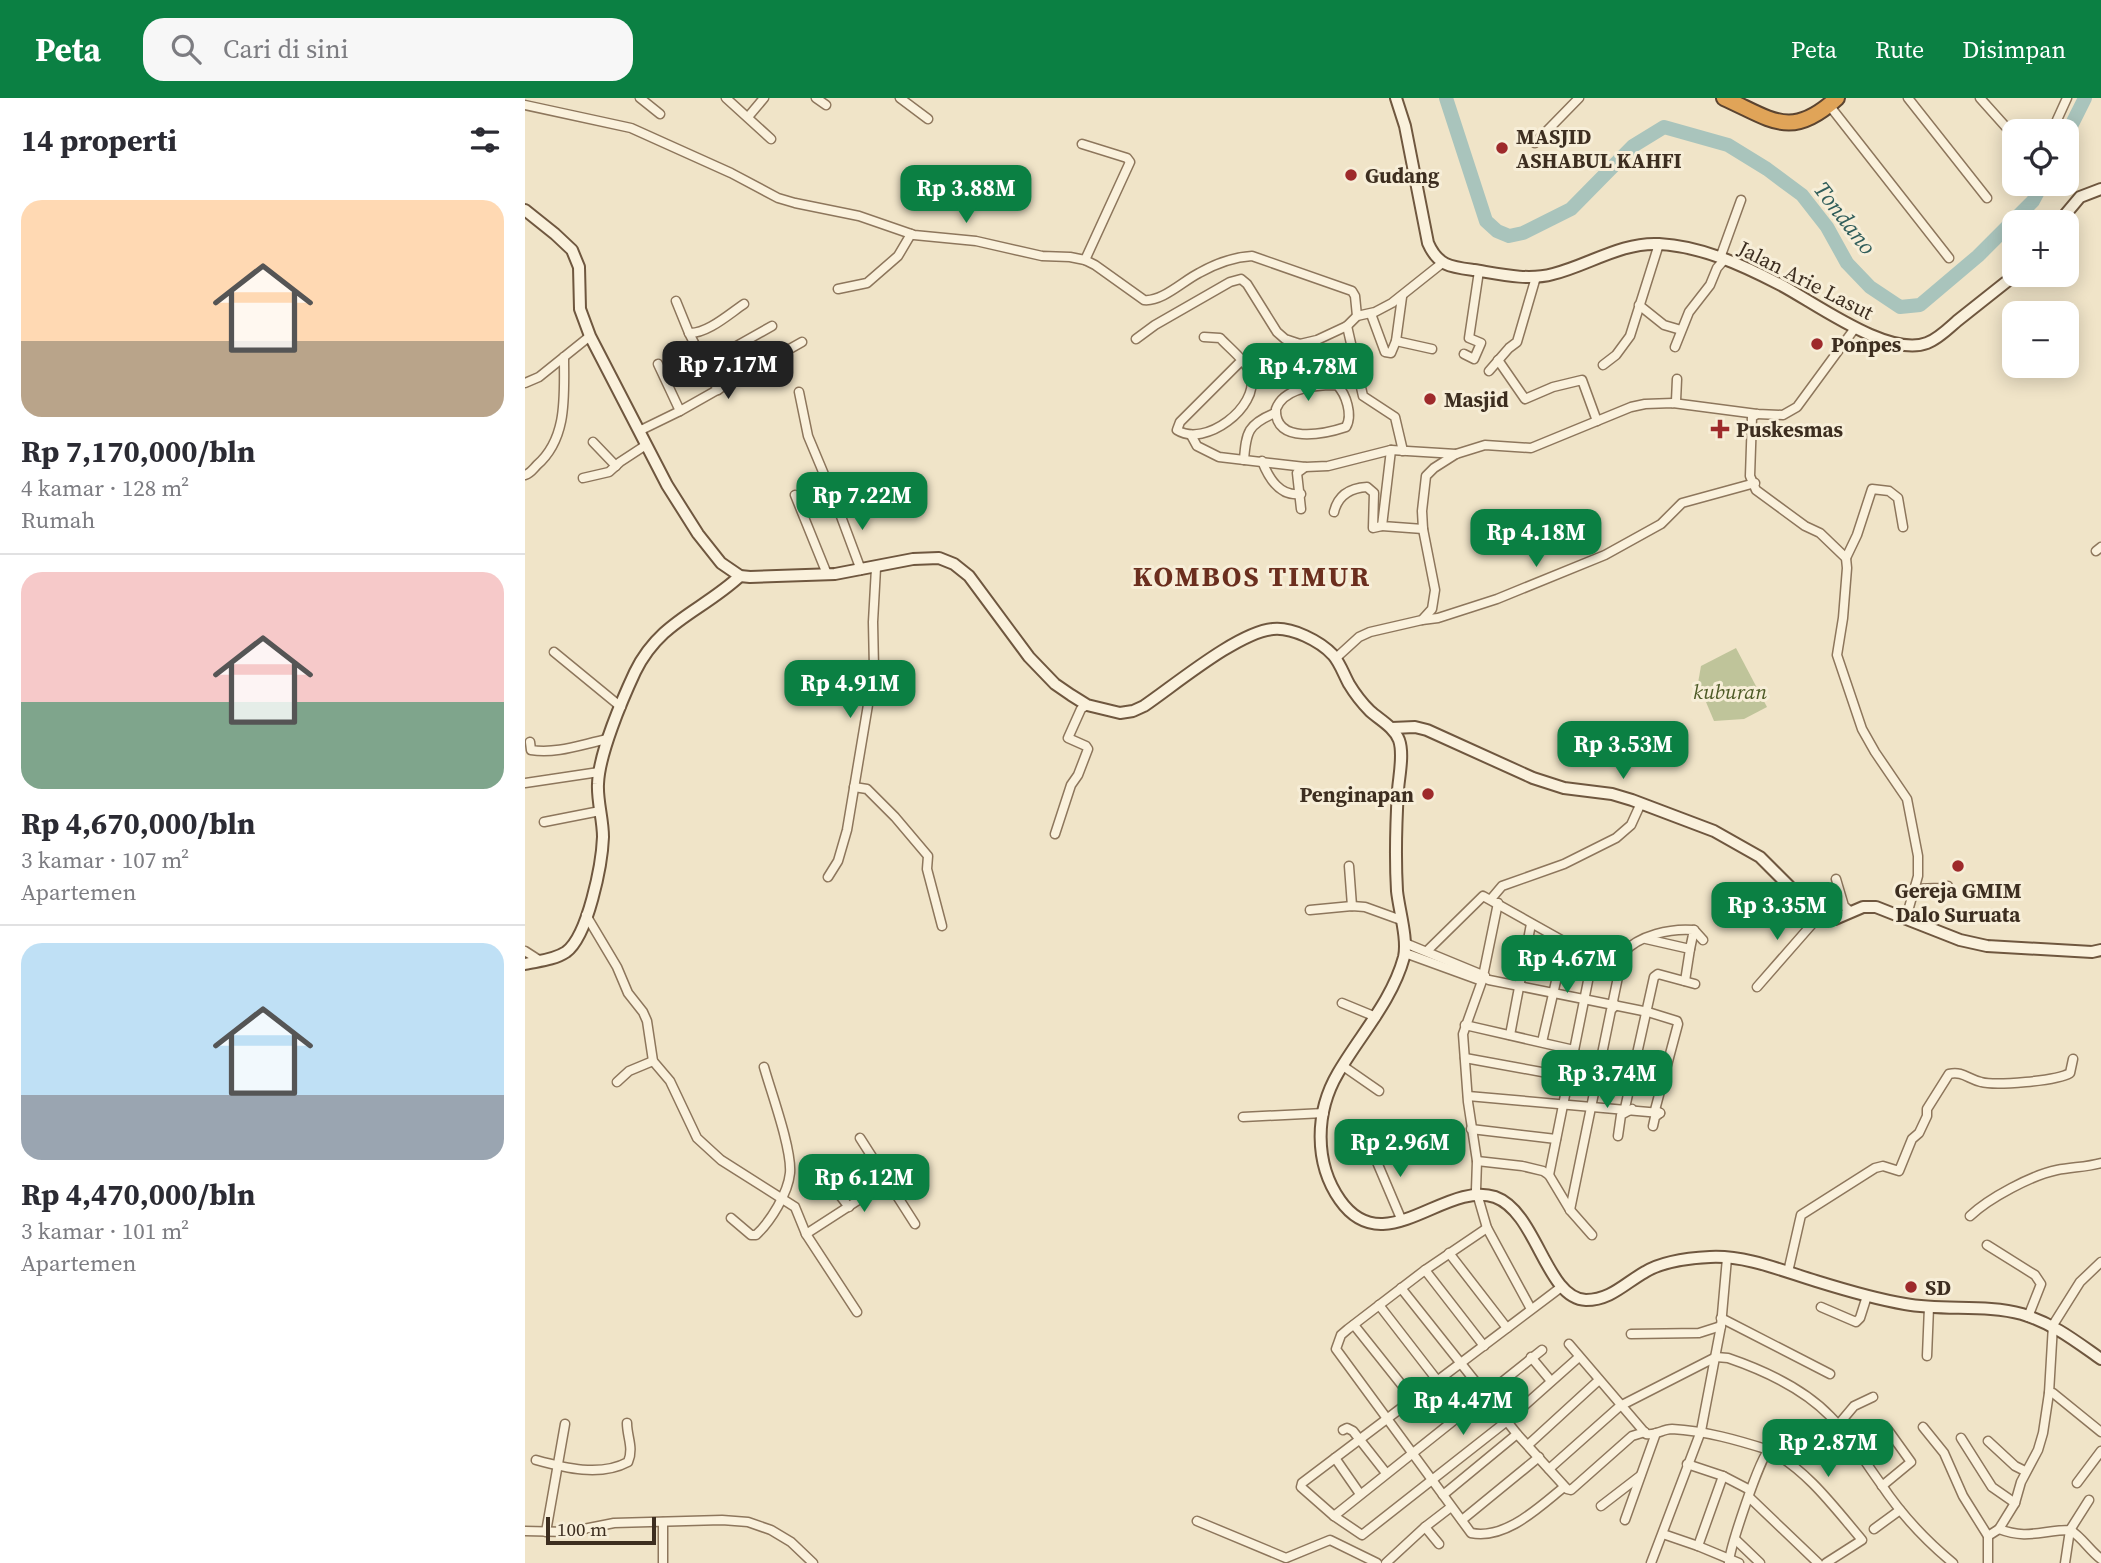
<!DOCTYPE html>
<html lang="id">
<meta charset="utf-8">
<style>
:root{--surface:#fff;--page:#f7f7f7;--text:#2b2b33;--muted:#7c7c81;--line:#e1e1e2;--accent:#0b8043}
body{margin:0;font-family:"Source Serif 4",serif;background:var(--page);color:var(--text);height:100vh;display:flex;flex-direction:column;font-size:26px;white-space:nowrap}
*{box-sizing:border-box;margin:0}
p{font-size:23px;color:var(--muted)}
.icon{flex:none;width:38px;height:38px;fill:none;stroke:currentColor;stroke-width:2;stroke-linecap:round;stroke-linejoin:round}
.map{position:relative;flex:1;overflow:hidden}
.sheet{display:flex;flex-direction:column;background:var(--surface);width:525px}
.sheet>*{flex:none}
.fabs{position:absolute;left:1477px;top:21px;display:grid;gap:14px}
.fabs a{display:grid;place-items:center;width:77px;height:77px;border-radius:14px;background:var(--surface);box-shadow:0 4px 18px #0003;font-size:35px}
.scale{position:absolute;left:21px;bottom:18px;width:110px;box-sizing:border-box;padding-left:7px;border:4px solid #3d2e20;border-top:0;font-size:19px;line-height:24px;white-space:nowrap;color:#3d2e20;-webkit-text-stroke:5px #f7eed8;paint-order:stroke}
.price{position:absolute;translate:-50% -60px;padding:0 16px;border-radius:14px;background:var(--accent);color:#fff;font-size:23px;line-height:46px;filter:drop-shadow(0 2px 4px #0008)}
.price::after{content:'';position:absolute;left:50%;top:42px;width:21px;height:16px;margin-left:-10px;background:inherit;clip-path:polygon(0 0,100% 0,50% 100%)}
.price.current{background:#222;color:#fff}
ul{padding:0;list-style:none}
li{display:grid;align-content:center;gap:14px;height:371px;padding:0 21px}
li+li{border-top:2px solid var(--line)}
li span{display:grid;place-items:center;height:217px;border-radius:21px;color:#555}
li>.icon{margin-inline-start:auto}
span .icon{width:126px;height:126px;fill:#fffc;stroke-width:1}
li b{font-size:30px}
h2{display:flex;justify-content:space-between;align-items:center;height:84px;padding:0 21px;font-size:30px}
header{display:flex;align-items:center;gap:42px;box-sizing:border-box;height:98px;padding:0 35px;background:var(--accent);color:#fff}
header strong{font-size:33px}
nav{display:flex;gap:38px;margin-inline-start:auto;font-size:24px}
.search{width:490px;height:63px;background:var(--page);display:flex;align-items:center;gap:18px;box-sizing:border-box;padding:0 24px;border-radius:21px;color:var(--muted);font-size:26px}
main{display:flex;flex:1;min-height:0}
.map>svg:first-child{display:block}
.cemetery{fill:#bfc49a}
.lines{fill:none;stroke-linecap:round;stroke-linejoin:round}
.river{stroke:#a9c4bc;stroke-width:14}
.street-casing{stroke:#8d765c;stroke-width:11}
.secondary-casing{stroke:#6f573f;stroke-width:14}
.highway-casing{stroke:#5b4430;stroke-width:18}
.street{stroke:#faf1dc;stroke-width:8}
.secondary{stroke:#faf1dc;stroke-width:10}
.highway{stroke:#e0a458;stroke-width:14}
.poi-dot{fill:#9e2a2b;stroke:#f7eed8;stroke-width:2.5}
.labels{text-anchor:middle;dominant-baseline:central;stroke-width:6;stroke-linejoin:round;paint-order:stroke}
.poi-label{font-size:21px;font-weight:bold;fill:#3d2e20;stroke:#f7eed8;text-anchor:start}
.street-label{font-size:21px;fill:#3d2e20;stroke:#f7eed8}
.park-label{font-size:21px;font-style:italic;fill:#4d5a26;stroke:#f7eed8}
.water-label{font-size:23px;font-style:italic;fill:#2f5d5a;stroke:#f7eed8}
.district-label{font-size:28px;font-weight:bold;letter-spacing:2px;fill:#6b2e1e;stroke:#f7eed8}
</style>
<header>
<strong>Peta</strong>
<div class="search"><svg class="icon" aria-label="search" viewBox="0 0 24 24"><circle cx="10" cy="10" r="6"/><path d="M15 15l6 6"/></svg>Cari di sini</div>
<nav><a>Peta</a><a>Rute</a><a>Disimpan</a></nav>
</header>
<main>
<section class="sheet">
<h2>14 properti<svg class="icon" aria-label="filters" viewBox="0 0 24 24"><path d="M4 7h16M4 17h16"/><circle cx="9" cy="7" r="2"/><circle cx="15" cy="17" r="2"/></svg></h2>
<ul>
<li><span style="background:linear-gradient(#ffd9b3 65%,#b9a48a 0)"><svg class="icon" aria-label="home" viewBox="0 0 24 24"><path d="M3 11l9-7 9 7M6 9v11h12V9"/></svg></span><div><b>Rp 7,170,000/bln</b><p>4 kamar · 128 m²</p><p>Rumah</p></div></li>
<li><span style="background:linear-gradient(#f6c9c9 60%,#7fa58c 0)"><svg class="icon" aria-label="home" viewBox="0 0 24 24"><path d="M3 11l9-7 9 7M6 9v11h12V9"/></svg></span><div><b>Rp 4,670,000/bln</b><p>3 kamar · 107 m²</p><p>Apartemen</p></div></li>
<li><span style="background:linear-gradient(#bfe0f5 70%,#9aa5b1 0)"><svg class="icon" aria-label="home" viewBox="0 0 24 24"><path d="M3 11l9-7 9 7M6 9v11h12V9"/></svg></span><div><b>Rp 4,470,000/bln</b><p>3 kamar · 101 m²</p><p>Apartemen</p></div></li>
</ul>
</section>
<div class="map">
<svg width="1576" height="1465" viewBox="0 0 1576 1465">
<rect width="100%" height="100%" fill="#f0e4c8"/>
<polygon class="cemetery" points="1211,550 1242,609 1219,621 1189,623 1173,585 1176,568"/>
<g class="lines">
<g class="river">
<polyline points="921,0 961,123 972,133 984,138 998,135 1046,111 1108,48 1139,29 1203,47 1242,71 1277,97 1302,129 1322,165 1345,189 1375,209 1395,207 1453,158 1508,103 1517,86"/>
<polyline points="1542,36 1560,0"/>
</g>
<defs>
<g id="street">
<polyline points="115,0 135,16"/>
<polyline points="201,0 246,41"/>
<polyline points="291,0 301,7"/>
<polyline points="375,0 403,21"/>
<polyline points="1383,0 1462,100"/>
<polyline points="1455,0 1489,38"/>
<path d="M0 7 106 30 206 75 253 100 270 105 334 118 389 137 451 143 517 158 545 159 560 162 570 167 619 202C637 204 658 183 674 175 690 166 709 159 727 158L827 193 830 198 832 218"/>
<polyline points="1304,7 1424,160"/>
<polyline points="223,19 239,0"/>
<polyline points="1531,33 1532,22 1542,0"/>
<polyline points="1010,45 1054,0"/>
<polyline points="557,46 602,60 605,64 560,162"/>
<polyline points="1195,160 1216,102"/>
<polyline points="313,191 342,185 373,158 386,136"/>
<polyline points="151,203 164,235 193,292"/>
<polyline points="1114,207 1139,227 1156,232"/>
<polyline points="846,216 860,254 866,255 871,243 877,199"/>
<polyline points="822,228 838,298 870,319 878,353"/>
<path d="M164 235C182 236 204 216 219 206"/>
<path d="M679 239 695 240C704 250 723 264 726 278 734 309 680 350 652 332L655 324 716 263"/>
<polyline points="611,241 630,227 705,184 716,181 722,186 752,234 760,241 775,246 792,242 822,228 832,218 850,214 867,205 916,166"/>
<polyline points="871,243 907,251"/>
<polyline points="1150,249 1164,214 1185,187 1192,170 1199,162"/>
<polyline points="939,256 949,261 956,245 944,240 954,173"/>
<polyline points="973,262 1000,301 1028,289 1057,282 1072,323"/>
<polyline points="180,263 185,263 247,228"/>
<polyline points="133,266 155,313"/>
<polyline points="1078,267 1091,257 1105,238 1134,146"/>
<polyline points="772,270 829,259"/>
<polyline points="964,273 984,250 992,244 1011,179"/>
<polyline points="0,285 14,279 65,238"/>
<path d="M812 287C821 296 828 317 821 329 800 336 749 347 751 311 759 289 791 287 812 287Z"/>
<polyline points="274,294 283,338 311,405 336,472"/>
<polyline points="1148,305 1151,303 1152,281"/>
<polyline points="1232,316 1227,319 1225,378 1231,392 1280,428 1295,435 1321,460 1322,470 1318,520 1312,557 1337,631 1350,654 1382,701 1393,758 1393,778 1381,820"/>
<polyline points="114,333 155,313 277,244"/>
<polyline points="666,337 672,348 694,359 780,369 803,368 866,352 931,356"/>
<polyline points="68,344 91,368"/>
<polyline points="866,352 857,428 898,431"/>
<path d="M719 362C721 334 723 326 750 315"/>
<path d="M737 363C744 381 755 399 776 396"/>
<path d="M0 377C6 375 8 371 12 367 43 340 39 297 39 259"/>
<polyline points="58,380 84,374 95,364 121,347"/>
<polyline points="270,397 302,476"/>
<polyline points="776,411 772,375 780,369"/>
<path d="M809 414C813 397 825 390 842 389L849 395 848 430 857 428"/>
<polyline points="1571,453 1576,449"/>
<polyline points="1321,460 1332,437 1347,391 1364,393 1373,400 1378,429"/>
<polyline points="897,522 913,520 972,501 1080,457 1136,426 1157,405 1230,385"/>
<polyline points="29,554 96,609"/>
<polyline points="811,560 834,539 845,534 897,522 907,511 910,492 898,431 897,413 901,378 909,370 931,356 960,347 1006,350 1106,309 1120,306 1148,305 1232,316 1258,317 1272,309 1330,230"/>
<path d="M5 644 6 652C33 656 57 646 83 641"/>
<polyline points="0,685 74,674"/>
<polyline points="329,689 342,691 370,719 403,758 402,771 417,828"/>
<polyline points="19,724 75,713"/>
<polyline points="530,736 546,687 553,677 563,651 561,648 543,640 556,611 562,607"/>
<polyline points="824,768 827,808"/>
<polyline points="303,779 313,763 322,732 349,571 348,524 351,470"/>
<polyline points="1311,781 1319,808 1326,814"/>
<polyline points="1390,791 1415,790 1423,788"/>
<polyline points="966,801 977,788 1039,766 1091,740 1106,727 1116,705"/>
<polyline points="973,805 957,883 938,936 943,1004 952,1063 951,1092 962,1130 1006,1211"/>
<polyline points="785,812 827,808 840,809 876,822"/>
<polyline points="61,817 92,869 103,895 118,914 122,923 128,963 145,983 172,1040 196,1062 270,1109 281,1136 332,1214"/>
<polyline points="1169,832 1178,842"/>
<polyline points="1121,841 1165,851 1160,883"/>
<polyline points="880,845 960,878"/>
<polyline points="0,853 14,862"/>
<polyline points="902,853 958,798 1040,844 1067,863 1024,1077"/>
<polyline points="880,855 957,883"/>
<polyline points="964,882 1123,914 1152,923 1153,926 1130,1012 1135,1015 1130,1019 1128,1028"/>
<polyline points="1232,889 1295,817"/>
<polyline points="817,905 851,919"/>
<polyline points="940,927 1049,952"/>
<polyline points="985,937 1006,826"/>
<polyline points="1017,944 1040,844"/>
<polyline points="940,960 1044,979"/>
<polyline points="818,968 854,993"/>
<polyline points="92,984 104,973 128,963"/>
<polyline points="943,998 1135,1015"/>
<polyline points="1100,1010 1129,879 1133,876 1170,886"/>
<polyline points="718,1019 799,1015"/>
<polyline points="946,1031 1031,1041"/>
<polyline points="1093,1038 1096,1017 1107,1011"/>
<polyline points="335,1040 390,1126"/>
<polyline points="846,1050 877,1123"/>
<polyline points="952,1063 997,1068 1018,1073 1024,1077 1045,1112 1067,1137"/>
<polyline points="296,1073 324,1109"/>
<path d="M1045 1112 1086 912 1090 908 1088 903 1098 855C1114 837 1146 830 1169 832L1165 851"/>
<path d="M1445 1118C1464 1100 1507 1077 1532 1072 1547 1069 1562 1069 1576 1065"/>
<path d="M206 1120 226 1137H231C246 1123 263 1095 265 1075 267 1051 246 994 239 969"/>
<path d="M962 1130 900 1172 823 1231 816 1237 811 1251 946 1435C981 1442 1014 1409 1039 1389"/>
<polyline points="281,1136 380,1072"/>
<polyline points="1462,1147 1510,1177 1516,1186 1503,1219"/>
<polyline points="924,1155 982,1230"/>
<polyline points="900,1172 959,1248"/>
<path d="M1263 1174 1276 1117 1350 1070 1358 1068 1374 1073 1387 1041 1394 1035 1402 1018V1011L1424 976C1438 973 1443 981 1456 984 1470 988 1532 983 1545 975L1548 961"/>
<polyline points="876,1190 992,1336 1042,1391 1046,1392 1107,1338 1120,1334"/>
<polyline points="1035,1190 777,1385 776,1389 809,1418 837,1437 982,1323 1054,1259"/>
<polyline points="854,1207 912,1282"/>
<polyline points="1296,1209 1331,1224 1335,1220 1342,1198"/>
<polyline points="1196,1220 1305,1276"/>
<polyline points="829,1227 888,1301"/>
<polyline points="1106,1236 1174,1235 1196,1228"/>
<path d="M1044 1246 1121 1336C1131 1338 1137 1331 1147 1331 1181 1333 1212 1342 1244 1352 1235 1359 1204 1452 1204 1465"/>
<polyline points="1402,1258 1404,1209"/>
<polyline points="1006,1259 1026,1283"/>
<polyline points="1524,1295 1528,1295 1576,1334"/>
<polyline points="1398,1329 1419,1355 1438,1398 1463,1438 1463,1465"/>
<polyline points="818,1332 822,1330 828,1333 861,1375"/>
<polyline points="1436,1340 1467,1389 1490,1405"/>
<polyline points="1463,1343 1490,1368 1500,1373"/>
<polyline points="1003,1347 1074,1282"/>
<path d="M1244 1352C1282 1372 1309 1409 1337 1442L1301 1465"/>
<polyline points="810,1360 835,1396"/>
<path d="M11 1362C40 1370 75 1379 103 1364 109 1350 102 1339 102 1325"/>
<polyline points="1262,1362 1313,1327 1329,1308 1348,1299"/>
<polyline points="1162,1366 1198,1378 1225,1392"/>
<path d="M1024 1371 1095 1308 1191 1259 1203 1260C1238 1272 1279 1291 1305 1318 1325 1338 1339 1363 1356 1386 1376 1416 1400 1442 1428 1465"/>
<polyline points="1198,1378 1173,1448 1214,1465"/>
<polyline points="1552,1385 1576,1353"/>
<polyline points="1357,1388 1386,1364 1363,1332"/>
<polyline points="918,1397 992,1336"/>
<polyline points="1224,1399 1293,1465"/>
<polyline points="1076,1408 1115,1378"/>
<polyline points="809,1418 1017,1252"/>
<polyline points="937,1422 1014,1359"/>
<polyline points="1100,1422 1131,1335"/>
<polyline points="672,1423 761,1460 805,1442 852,1465"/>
<polyline points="138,1424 138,1464"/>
<polyline points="1349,1431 1375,1412"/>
<polyline points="1474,1431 1490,1405 1496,1384 1513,1352 1518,1335 1524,1295 1528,1227 1555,1184 1576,1164"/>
<polyline points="0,1433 43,1434 89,1425 197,1422 223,1424 246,1432 266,1444 288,1465"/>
<polyline points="21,1434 40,1326"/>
<polyline points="1138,1436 1173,1448"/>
<path d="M1463 1438 1474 1431C1502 1442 1518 1432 1545 1432L1564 1402"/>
<polyline points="1211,1442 1235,1465"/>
<polyline points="914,1446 900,1429 926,1409"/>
<polyline points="861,1465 900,1429"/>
<polyline points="1126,1465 1176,1333 1196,1228 1202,1160"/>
<path d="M1540 1465 1545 1432C1557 1439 1564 1452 1576 1461"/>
</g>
<g id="secondary">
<path d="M871 0 880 28 903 145C913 168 926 169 949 172 974 176 1003 183 1028 176 1064 167 1096 144 1134 146 1176 148 1217 167 1254 186 1289 204 1363 260 1402 245 1413 241 1423 231 1432 223 1451 208 1471 192 1490 177"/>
<path d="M0 112 30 136 47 152 54 169 55 211 65 238 142 387 173 436 196 465 215 478 225 479 310 476 388 461 414 460 429 466 444 478 504 559 530 586 546 597 562 607 595 615 608 613 619 608C650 587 713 534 748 531 767 529 795 543 808 557 815 565 819 577 824 586 830 596 837 605 845 613 855 622 869 629 874 642 879 656 874 678 873 692 871 726 870 759 872 793 874 812 883 841 879 859 867 903 835 937 813 975 790 1014 789 1065 815 1102 859 1165 920 1082 970 1099 1012 1114 1021 1201 1061 1202 1086 1202 1100 1185 1120 1174 1138 1163 1165 1160 1185 1159 1220 1157 1258 1173 1291 1183 1320 1192 1350 1201 1380 1206 1418 1213 1461 1206 1497 1216 1529 1226 1549 1242 1576 1261"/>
<polyline points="1534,124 1555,99 1576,91"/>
<polyline points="867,630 890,629 902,632 1008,680 1039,690 1087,696 1107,702 1189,733 1235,759 1282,806 1300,820 1310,821 1338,809 1351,809 1435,842 1462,848 1567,854 1576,852"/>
<path d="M0 866C13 863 29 862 41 854 63 838 77 766 78 739 78 721 72 703 73 686 74 656 97 602 110 574 135 523 176 514 215 478"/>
</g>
<path id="highway" d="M1199 0C1248 22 1266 42 1312 0"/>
</defs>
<use href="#street" class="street-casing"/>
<use href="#secondary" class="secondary-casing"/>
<use href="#highway" class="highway-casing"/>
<use href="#street" class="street"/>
<use href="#secondary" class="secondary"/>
<use href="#highway" class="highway"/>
</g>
<g class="poi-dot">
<circle cx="977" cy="50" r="7"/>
<circle cx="826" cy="77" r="7"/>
<circle cx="1292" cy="246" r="7"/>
<circle cx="905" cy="301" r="7"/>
<path d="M1191.5 320.5h7v7h7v7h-7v7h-7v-7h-7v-7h7z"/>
<circle cx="903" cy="696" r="7"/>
<circle cx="1433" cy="768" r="7"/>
<circle cx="1386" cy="1189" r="7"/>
</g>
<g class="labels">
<g class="poi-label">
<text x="991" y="38">MASJID<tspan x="991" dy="24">ASHABUL KAHFI</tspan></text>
<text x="840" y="77">Gudang</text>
<text x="1306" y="246">Ponpes</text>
<text x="919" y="301">Masjid</text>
<text x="1211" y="331">Puskesmas</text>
<text x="889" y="696" text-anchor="end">Penginapan</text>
<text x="1433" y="792" text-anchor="middle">Gereja GMIM<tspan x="1433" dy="24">Dalo Suruata</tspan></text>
<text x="1400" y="1189">SD</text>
</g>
<g class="street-label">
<text transform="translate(1281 182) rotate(27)">Jalan Arie Lasut</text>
</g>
<g class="park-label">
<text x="1205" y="593">kuburan</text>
</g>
<g class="water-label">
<text transform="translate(1320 120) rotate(52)">Tondano</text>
</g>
<g class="district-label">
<text x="727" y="478">KOMBOS TIMUR</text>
</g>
</g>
</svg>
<div class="fabs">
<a><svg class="icon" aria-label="locate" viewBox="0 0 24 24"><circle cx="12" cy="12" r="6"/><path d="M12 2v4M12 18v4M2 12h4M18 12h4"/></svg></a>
<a>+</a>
<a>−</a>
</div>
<div class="scale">100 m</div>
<b class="price" style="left:441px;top:127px">Rp 3.88M</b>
<b class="price current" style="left:203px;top:303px">Rp 7.17M</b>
<b class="price" style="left:783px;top:305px">Rp 4.78M</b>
<b class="price" style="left:337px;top:434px">Rp 7.22M</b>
<b class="price" style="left:1011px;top:471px">Rp 4.18M</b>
<b class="price" style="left:325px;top:622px">Rp 4.91M</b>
<b class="price" style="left:1098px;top:683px">Rp 3.53M</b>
<b class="price" style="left:1252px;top:844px">Rp 3.35M</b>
<b class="price" style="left:1042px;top:897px">Rp 4.67M</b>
<b class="price" style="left:1082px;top:1012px">Rp 3.74M</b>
<b class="price" style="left:875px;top:1081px">Rp 2.96M</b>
<b class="price" style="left:339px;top:1116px">Rp 6.12M</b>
<b class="price" style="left:938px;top:1339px">Rp 4.47M</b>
<b class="price" style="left:1303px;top:1381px">Rp 2.87M</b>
</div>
</main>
